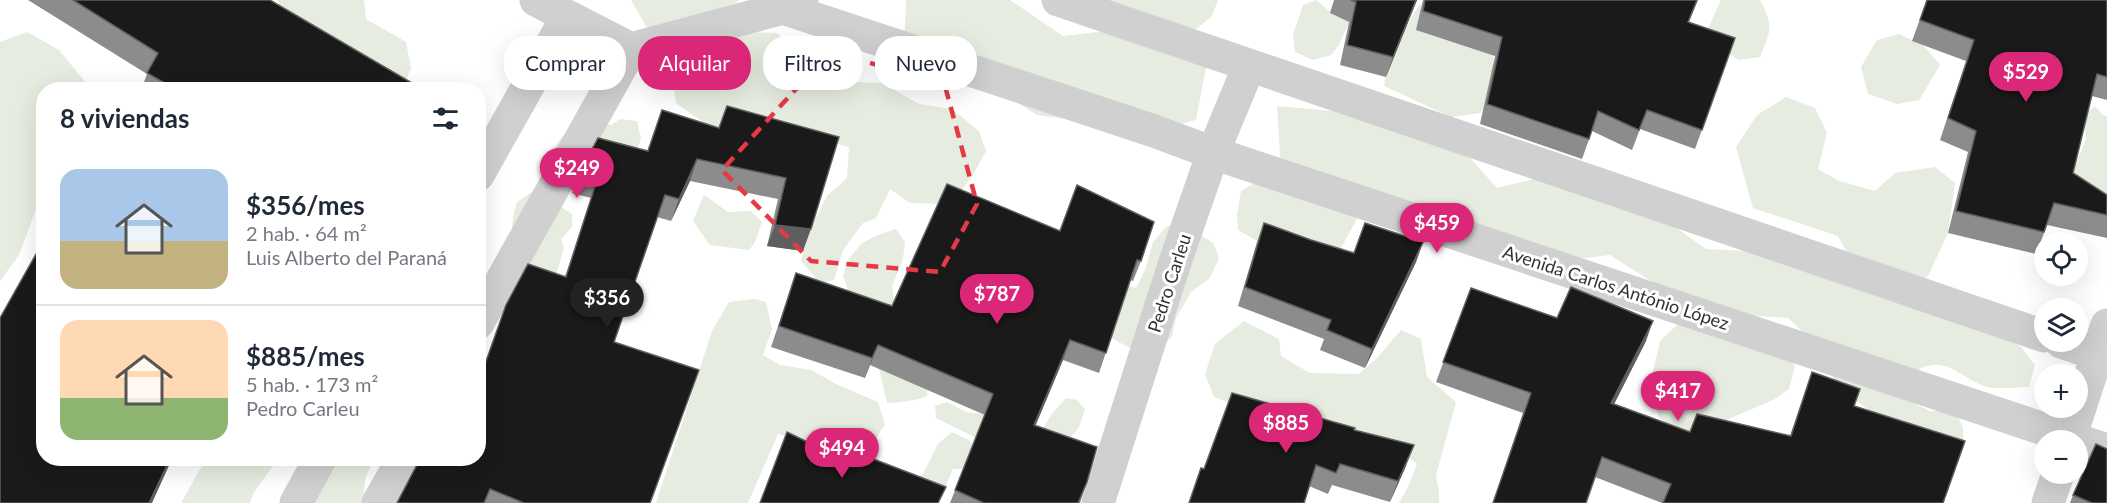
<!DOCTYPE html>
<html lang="es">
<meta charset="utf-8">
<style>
:root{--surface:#fff;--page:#f2f2f3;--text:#1f2937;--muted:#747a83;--line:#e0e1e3;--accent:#db2777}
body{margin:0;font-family:Lato,sans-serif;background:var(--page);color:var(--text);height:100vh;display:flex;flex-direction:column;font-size:22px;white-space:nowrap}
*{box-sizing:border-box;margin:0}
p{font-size:20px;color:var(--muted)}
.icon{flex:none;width:33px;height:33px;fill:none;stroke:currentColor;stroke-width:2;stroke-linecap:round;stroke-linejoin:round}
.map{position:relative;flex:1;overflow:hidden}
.panel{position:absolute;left:36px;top:82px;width:450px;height:384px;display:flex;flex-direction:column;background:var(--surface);border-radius:24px;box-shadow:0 6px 24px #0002}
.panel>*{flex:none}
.banner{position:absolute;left:504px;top:36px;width:570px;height:54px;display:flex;gap:12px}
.controls{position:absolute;left:2034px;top:232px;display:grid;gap:12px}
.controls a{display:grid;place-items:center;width:54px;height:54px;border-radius:50%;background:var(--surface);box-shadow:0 6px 24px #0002;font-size:30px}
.price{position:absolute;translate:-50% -51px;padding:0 14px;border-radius:21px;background:var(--accent);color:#fff;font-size:20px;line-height:39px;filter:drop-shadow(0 2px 3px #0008)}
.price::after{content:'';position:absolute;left:50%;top:36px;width:18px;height:14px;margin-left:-9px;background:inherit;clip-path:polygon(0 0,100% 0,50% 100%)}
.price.on{background:#222;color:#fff}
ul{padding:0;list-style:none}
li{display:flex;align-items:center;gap:18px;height:150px;padding:0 24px}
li+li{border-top:2px solid var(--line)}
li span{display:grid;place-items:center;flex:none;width:168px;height:120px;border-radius:18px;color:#555}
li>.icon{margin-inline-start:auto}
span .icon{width:72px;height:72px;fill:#fffc;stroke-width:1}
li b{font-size:26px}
h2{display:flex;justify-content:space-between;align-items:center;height:72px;padding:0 24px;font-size:26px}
.pill{padding:0 21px;border-radius:24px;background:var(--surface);box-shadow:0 6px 24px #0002;font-size:21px;line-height:54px}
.pill.on{background:var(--accent);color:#fff}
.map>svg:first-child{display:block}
.green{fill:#e6ecdf}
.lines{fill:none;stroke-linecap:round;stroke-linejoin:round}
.street{stroke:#d0d0d0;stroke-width:33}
.wall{fill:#8c8c8c}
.shaded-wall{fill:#5f5f5f}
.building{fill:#1a1a1a;stroke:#5f5f5f;stroke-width:1.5}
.marked{fill:none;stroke:#e63946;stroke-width:4.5;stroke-dasharray:12 8;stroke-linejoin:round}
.labels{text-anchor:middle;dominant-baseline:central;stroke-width:6;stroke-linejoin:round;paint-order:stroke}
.street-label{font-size:18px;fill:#333;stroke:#fff}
</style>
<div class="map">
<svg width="2107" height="503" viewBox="0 0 2107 503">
<rect width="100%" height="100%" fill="#fff"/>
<g class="green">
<polygon points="277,0 364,0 366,19 406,42 411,68 402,90 293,27"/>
<polygon points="631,0 739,0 701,30 647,28"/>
<polygon points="906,0 1010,0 1063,36 1132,28 1208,57 1196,120 1154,131 1037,115 959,65 904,47"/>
<polygon points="1087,0 1218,0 1212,16 1196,29 1161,23"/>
<polygon points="1316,0 1334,15 1349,22 1339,45 1331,55 1313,60 1295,52 1293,35 1303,5"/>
<path d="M1721 0H1760C1774 27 1771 30 1760 57L1739 60 1721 49 1707 31Z"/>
<polygon points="1419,5 1463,14 1494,32 1492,99 1480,113 1451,117 1384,86 1390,55"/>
<polygon points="27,32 59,50 92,90 44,90 43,204 36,209 19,255 0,281 0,42"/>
<polygon points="744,32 777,33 797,53 854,82 882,83 919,104 952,109 979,131 986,151 972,177 959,193 939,204 910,203 890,189 876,218 863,223 843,250 834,280 820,283 801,261 810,230 827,196 847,178 849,147 823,140 749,132 707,125 676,103 673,81 704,55"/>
<polygon points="1899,34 1924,46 1940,65 1919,100 1897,104 1868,94 1861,67 1877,40"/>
<polygon points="1786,97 1815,108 1827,133 1818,169 1839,181 1875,191 1895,173 1935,167 1955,183 1948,233 1928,276 1909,290 1847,253 1838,236 1753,208 1736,147 1757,115"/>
<path d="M1277 106 1373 115 1457 143 1497 188 1547 176 1643 204 1706 249 1806 254 1866 277 2020 346 2035 365 2029 387C2017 387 2000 390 1987 387 1956 377 1946 351 1911 374L1828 355 1788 318 1700 312 1610 255 1552 262 1281 170Z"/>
<polygon points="2095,106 2103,115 2107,116 2107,210 2071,191 2073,171 2086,139 2084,116"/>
<path d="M620 119 637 121 641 139 635 155 539 181C557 144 562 116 611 125Z"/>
<polygon points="1260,180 1354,205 1357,219 1342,246 1329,261 1266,246 1238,230 1237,216 1241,191"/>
<polygon points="533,191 554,202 572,214 572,227 561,239 564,248 556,275 536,280 512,229 513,217 517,202"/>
<polygon points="704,195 728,212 751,211 762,222 755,242 749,250 710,245 693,221"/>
<polygon points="1167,226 1187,226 1213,243 1219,258 1210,278 1191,292 1176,318 1172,336 1158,352 1134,350 1090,327 1122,284 1136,288 1145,270 1153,242"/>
<path d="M896 229 905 242 903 259 892 286 895 304 928 384 927 396C920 400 895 403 887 403L878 364 850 297 843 275 849 259 861 244 875 236Z"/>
<polygon points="754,299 766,302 772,329 763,355 780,365 811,370 838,385 878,402 885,425 867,451 839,451 778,434 748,503 656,503 712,331 729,302"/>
<polygon points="1244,321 1279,339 1281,356 1310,373 1359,374 1377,358 1401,330 1421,339 1427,377 1456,402 1436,475 1439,492 1439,503 1399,503 1409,485 1417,464 1403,451 1243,408 1214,397 1205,374 1215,344"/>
<polygon points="1678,324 1788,354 1795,366 1789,389 1775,399 1683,439 1658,416 1651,380 1660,341"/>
<polygon points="1832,375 1902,389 1917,405 1930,411 1955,411 1963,427 1963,441 1872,413 1860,403 1841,397"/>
<polygon points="1066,398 1077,400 1085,409 1079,427 1065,444 1003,451 936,418 935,406 947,402 966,412 984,414 993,425 1041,432 1051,415"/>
<polygon points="952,432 969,440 977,454 964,469 953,469 939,502 931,503 909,482 923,474 938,444"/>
<polygon points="206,459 278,459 254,492 250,503 181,503"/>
<polygon points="331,459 374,459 365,479 363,503 308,503"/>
</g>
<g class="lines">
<g class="street">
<polyline points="536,0 631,49 783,8 802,0"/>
<polyline points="1058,0 2044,336"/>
<polyline points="783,8 1154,131 1213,153 2107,450"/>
<polyline points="478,175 567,17"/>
<polyline points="478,323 631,49"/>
<polyline points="2061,342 2107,358"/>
<polyline points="2069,441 2107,325"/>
<polyline points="296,503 320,459"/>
<polyline points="378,503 403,459"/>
<polyline points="1098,503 1175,262 1213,153 1249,66"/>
<polyline points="2048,503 2058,474"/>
</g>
</g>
<g class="wall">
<polygon points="28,0 270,0 424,90 141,90 147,74"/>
<polygon points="1334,0 1417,0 1386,77 1340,65 1349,22 1330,13"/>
<polygon points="1423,0 1698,0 1689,22 1735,38 1695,149 1640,129 1632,150 1592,131 1582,159 1480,124 1495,56 1416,30"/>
<polygon points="1927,0 2107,0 2107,100 2092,96 2073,173 2107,195 2107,238 2047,225 2036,254 1948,233 1968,152 1940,140 1966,61 1912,41"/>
<polygon points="662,110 719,128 839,137 803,251 767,246 778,199 690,181 671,221 657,217 614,342 650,503 397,503 478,459 478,383 506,305 565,277 591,198 572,193 580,172 648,150"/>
<polygon points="1264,223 1311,240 1354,253 1423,242 1416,262 1365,368 1320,350 1324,339 1238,306 1257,242"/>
<polygon points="1060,231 1141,261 1133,281 1130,280 1099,373 1063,360 1035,426 1087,482 1080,503 950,503 985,415 870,365 865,378 771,347 796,273 892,306"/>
<polygon points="1471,288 1557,318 1646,341 1614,404 1690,432 1790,436 1812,372 1854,406 1943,503 1662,503 1595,477 1586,503 1493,503 1523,413 1436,382"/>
<polygon points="1354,430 1406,466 1390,502 1332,485 1328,494 1309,486 1204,469"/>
<polygon points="2073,495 2107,503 2070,503"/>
</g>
<g class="shaded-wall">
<polygon points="1416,0 1417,0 1386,77 1393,57"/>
<polygon points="697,159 690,181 671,221 679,199"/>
<polygon points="775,225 811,229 803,251 767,246"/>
<polygon points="1423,242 1416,262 1365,368 1372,349"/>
<polygon points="1653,321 1646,341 1604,424 1611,403"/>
<polygon points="1070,340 1063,360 1027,446 1034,425"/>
<polygon points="878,345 870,365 865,378 872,358"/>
<polygon points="1414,445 1406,466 1390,502 1398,481"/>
<polygon points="170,459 172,459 152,503 149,503"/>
</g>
<g class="building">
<polygon points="73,0 270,0 424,90 177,90 147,73 158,53"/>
<polygon points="1351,0 1416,0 1393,57 1347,45 1356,2"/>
<polygon points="1425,0 1697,0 1688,22 1735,38 1702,130 1647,110 1639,130 1598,111 1589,139 1487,104 1502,37 1423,11"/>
<polygon points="1927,0 2107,0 2107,77 2097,74 2073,173 2107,195 2107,215 2054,203 2044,232 1956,211 1976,131 1948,118 1974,40 1920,20"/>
<polygon points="727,106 839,137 811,229 775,225 786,178 697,159 679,199 665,195 614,342 699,370 650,503 524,503 490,489 484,503 397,503 420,459 478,459 478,384 506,305 528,264 566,277 598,177 580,172 598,138 648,151 662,110 719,128"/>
<polygon points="947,184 1060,231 1077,185 1154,222 1141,261 1137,260 1106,353 1070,340 1034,425 1097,447 1087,482 1078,503 984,503 955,490 993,394 878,345 872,358 779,326 796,273 892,306"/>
<polygon points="1264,223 1311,240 1354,253 1365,223 1423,242 1372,349 1327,330 1331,320 1245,287"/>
<polygon points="44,240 44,459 170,459 149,503 0,503 0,318"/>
<polygon points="1571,287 1653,321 1611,403 1690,432 1697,414 1791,436 1812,372 1860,389 1854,406 1965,441 1943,503 1663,503 1671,484 1602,457 1586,503 1493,503 1531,393 1443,362 1471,288 1557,318"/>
<polygon points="1232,393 1355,428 1354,430 1414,445 1398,481 1340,464 1336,473 1316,465 1304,503 1189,503 1201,468 1204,469"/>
<polygon points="787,432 850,463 855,452 946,487 938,503 760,503"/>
<polygon points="2096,444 2107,449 2107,503 2092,503 2073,495"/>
</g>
<path class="marked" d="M851 57 945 86 977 204 940 272 811 261 722 170 796 89Z"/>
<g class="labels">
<g class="street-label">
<text transform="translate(1169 283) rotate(-72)">Pedro Carleu</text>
<text transform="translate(1616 287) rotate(18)">Avenida Carlos António López</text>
</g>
</g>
</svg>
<div class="controls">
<a><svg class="icon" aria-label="locate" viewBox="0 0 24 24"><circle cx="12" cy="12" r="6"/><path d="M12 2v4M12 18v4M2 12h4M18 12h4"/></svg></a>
<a><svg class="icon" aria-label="layers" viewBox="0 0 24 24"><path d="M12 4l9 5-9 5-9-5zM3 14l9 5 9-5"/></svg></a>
<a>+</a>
<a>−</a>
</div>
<b class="price" style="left:2026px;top:103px">$529</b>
<b class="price" style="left:577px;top:199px">$249</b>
<b class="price" style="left:1437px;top:254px">$459</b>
<b class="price" style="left:997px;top:325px">$787</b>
<b class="price on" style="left:607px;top:329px">$356</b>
<b class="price" style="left:1678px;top:422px">$417</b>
<b class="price" style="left:1286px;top:454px">$885</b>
<b class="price" style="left:842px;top:479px">$494</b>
<div class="banner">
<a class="pill">Comprar</a>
<a class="pill on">Alquilar</a>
<a class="pill">Filtros</a>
<a class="pill">Nuevo</a>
</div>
<section class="panel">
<h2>8 viviendas<svg class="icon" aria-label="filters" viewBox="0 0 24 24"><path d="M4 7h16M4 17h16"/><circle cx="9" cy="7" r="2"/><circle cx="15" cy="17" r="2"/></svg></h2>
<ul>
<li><span style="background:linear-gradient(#a9c7e8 60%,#c2b280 0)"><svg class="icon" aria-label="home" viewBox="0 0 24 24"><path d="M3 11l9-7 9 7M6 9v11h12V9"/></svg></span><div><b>$356/mes</b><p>2 hab. · 64 m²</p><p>Luis Alberto del Paraná</p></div></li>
<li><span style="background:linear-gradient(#ffd9b3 65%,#8fb573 0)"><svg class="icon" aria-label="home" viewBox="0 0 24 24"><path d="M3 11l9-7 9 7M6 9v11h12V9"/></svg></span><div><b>$885/mes</b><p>5 hab. · 173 m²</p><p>Pedro Carleu</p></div></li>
</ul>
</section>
</div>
